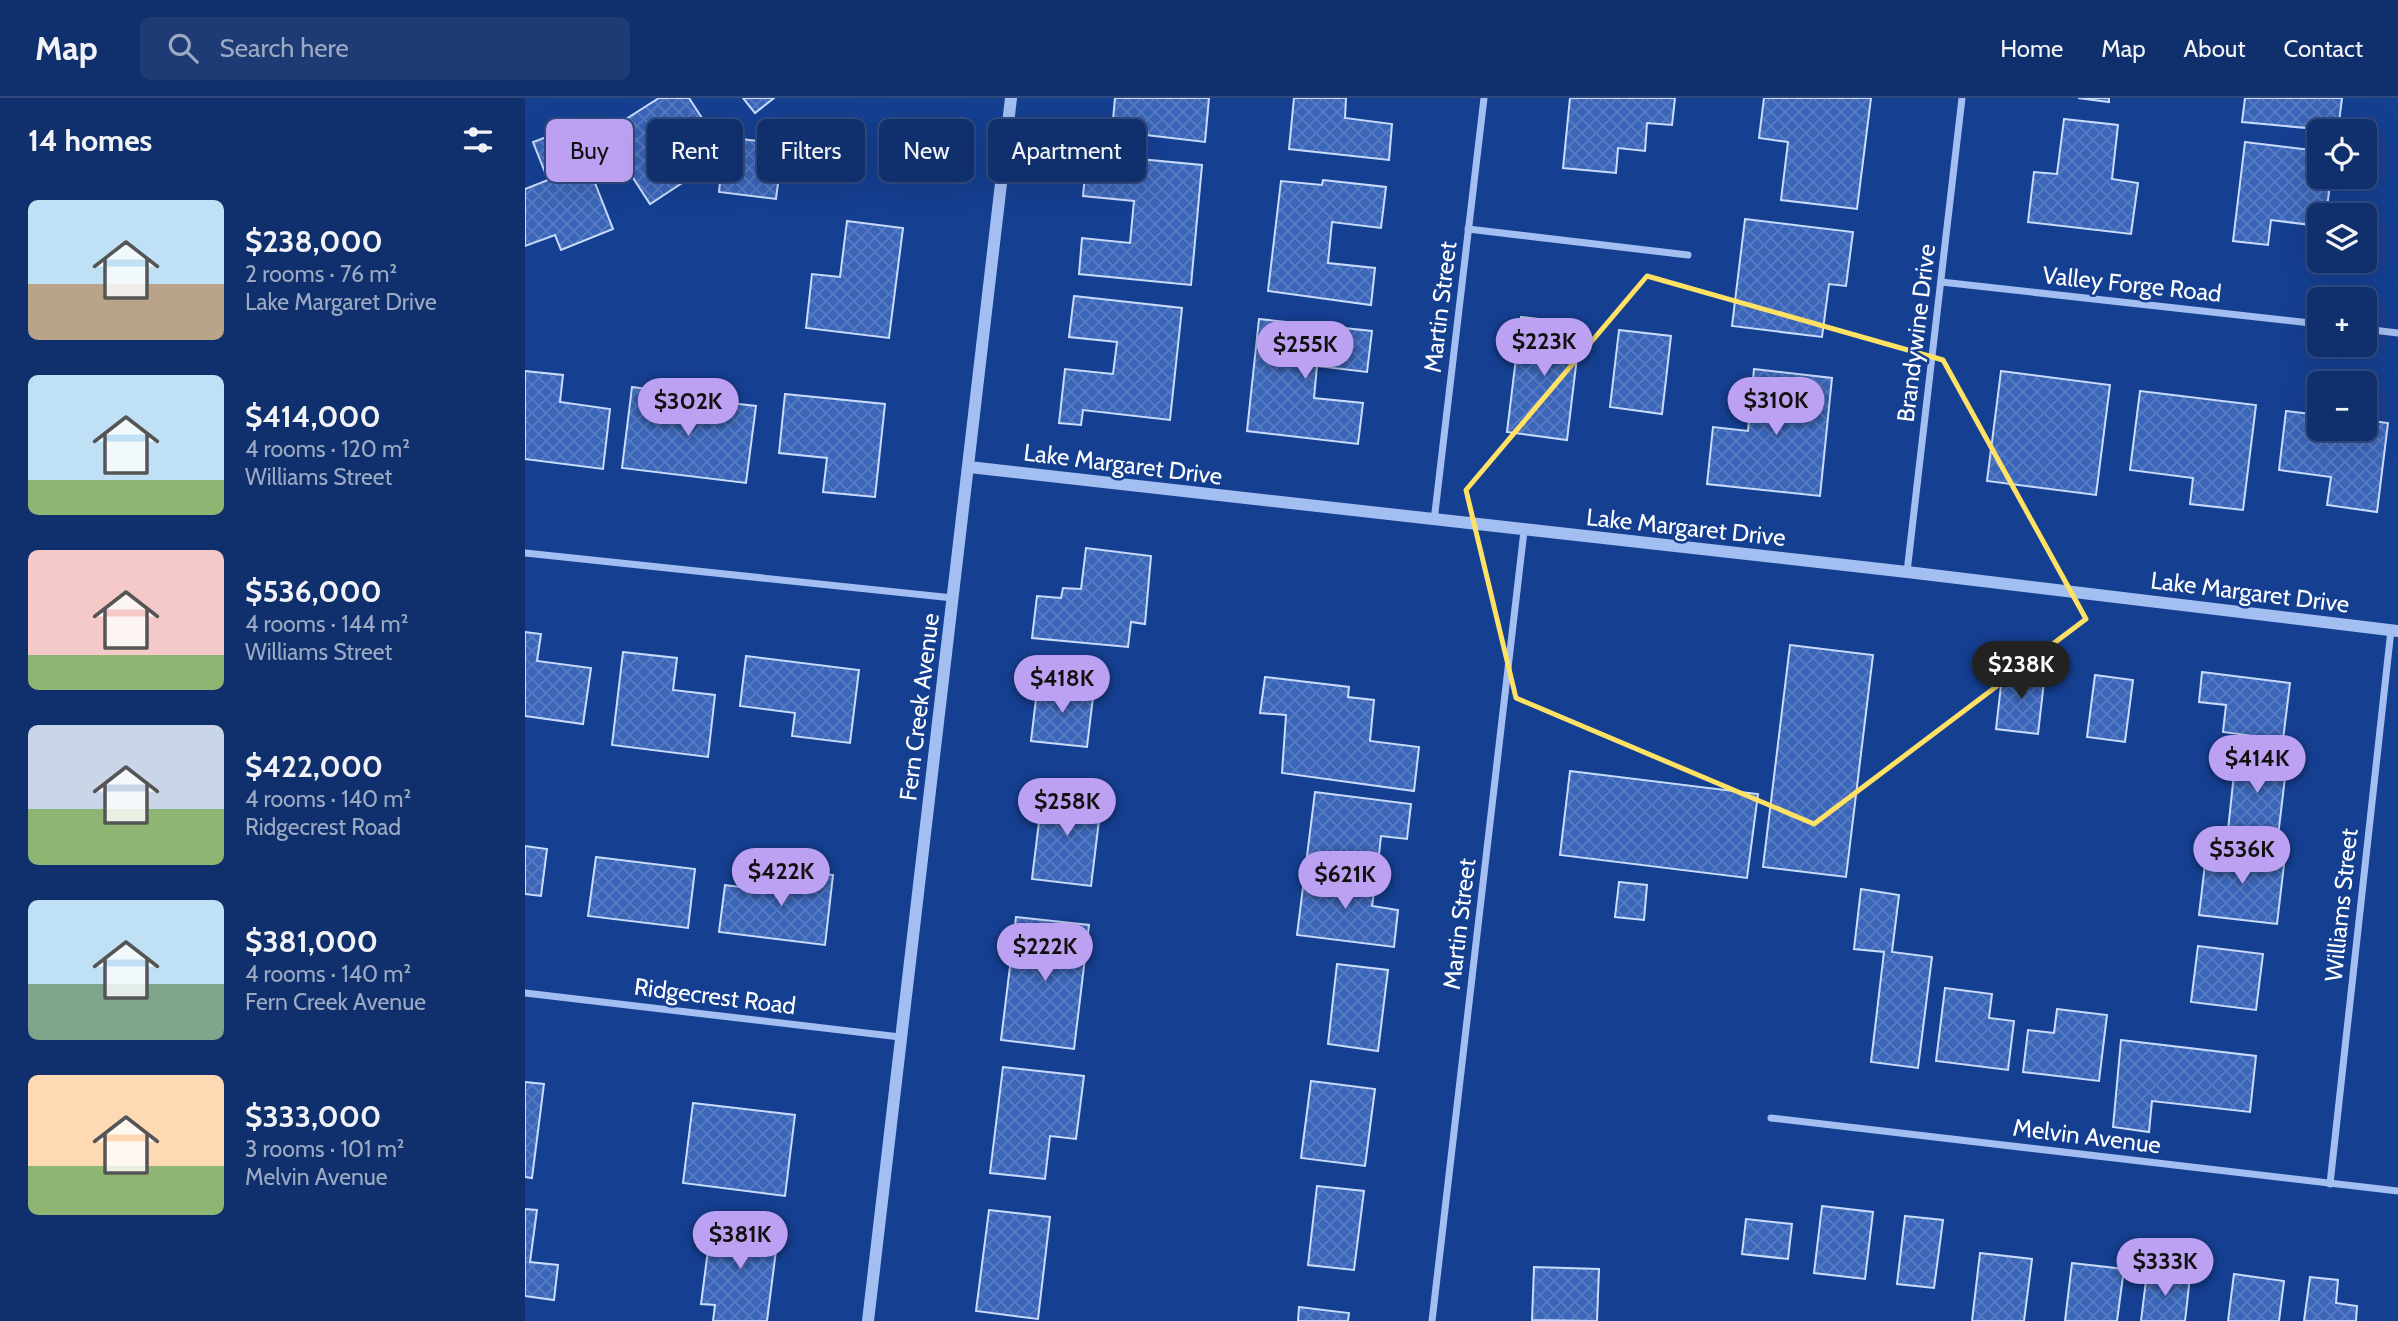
<!DOCTYPE html>
<meta charset="utf-8">
<style>
:root{--surface:#102f6d;--page:#1e3b75;--text:#f1f3f6;--muted:#9ca9c2;--line:#304a80;--accent:#bca0f2}
body{margin:0;font-family:Cabin,sans-serif;background:var(--page);color:var(--text);height:100vh;display:flex;flex-direction:column;font-size:26px;white-space:nowrap}
*{box-sizing:border-box;margin:0}
p{font-size:23px;color:var(--muted)}
.icon{flex:none;width:38px;height:38px;fill:none;stroke:currentColor;stroke-width:2;stroke-linecap:round;stroke-linejoin:round}
.map{position:relative;flex:1;overflow:hidden}
.sheet{display:flex;flex-direction:column;background:var(--surface);width:525px}
.sheet>*{flex:none}
.hud{position:absolute;left:21px;top:21px;width:665px;height:63px;display:flex;gap:14px}
.controls{position:absolute;left:1782px;top:21px;display:grid;gap:14px}
.controls a{display:grid;place-items:center;width:70px;height:70px;border-radius:10px;background:var(--surface);box-shadow:0 7px 28px #0002,0 0 0 2px var(--line);font-size:35px}
.price{position:absolute;translate:-50% -60px;padding:0 16px;border-radius:24px;background:var(--accent);color:#111;font-size:23px;line-height:46px;filter:drop-shadow(0 2px 4px #0008)}
.price::after{content:'';position:absolute;left:50%;top:42px;width:21px;height:16px;margin-left:-10px;background:inherit;clip-path:polygon(0 0,100% 0,50% 100%)}
.price.selected{background:#222;color:#fff}
ul{padding:0;list-style:none}
li{display:flex;align-items:center;gap:21px;height:175px;padding:0 28px}
li span{display:grid;place-items:center;flex:none;width:196px;height:140px;border-radius:10px;color:#555}
li>.icon{margin-inline-start:auto}
span .icon{width:84px;height:84px;fill:#fffc;stroke-width:1}
li b{font-size:30px}
h2{display:flex;justify-content:space-between;align-items:center;height:84px;padding:0 28px;font-size:30px}
.chip{padding:0 24px;border-radius:10px;background:var(--surface);box-shadow:0 7px 28px #0002,0 0 0 2px var(--line);font-size:24px;line-height:63px}
.chip.selected{background:var(--accent);color:#111}
header{display:flex;align-items:center;gap:42px;box-sizing:border-box;height:98px;padding:0 35px;background:var(--surface);border-bottom:2px solid var(--line)}
header strong{font-size:33px}
nav{display:flex;gap:38px;margin-inline-start:auto;font-size:24px}
.search{width:490px;height:63px;background:var(--page);display:flex;align-items:center;gap:18px;box-sizing:border-box;padding:0 24px;border-radius:10px;color:var(--muted);font-size:26px}
main{display:flex;flex:1;min-height:0}
.map>svg:first-child{display:block}
.building{fill:url(#building-cross-hatch);stroke:#cadcfc;stroke-width:2}
.lines{fill:none;stroke-linecap:round;stroke-linejoin:round}
.minor{stroke:#a3bef1;stroke-width:7}
.tertiary{stroke:#a3bef1;stroke-width:12}
.marked{fill:none;stroke:#ffe163;stroke-width:5;stroke-linejoin:round}
.labels{text-anchor:middle;dominant-baseline:central;stroke-width:5;stroke-linejoin:round;paint-order:stroke}
.street-label{font-size:24px;fill:#fff;stroke:#153f91}
</style>
<header>
<strong>Map</strong>
<div class="search"><svg class="icon" aria-label="search" viewBox="0 0 24 24"><circle cx="10" cy="10" r="6"/><path d="M15 15l6 6"/></svg>Search here</div>
<nav><a>Home</a><a>Map</a><a>About</a><a>Contact</a></nav>
</header>
<main>
<section class="sheet">
<h2>14 homes<svg class="icon" aria-label="filters" viewBox="0 0 24 24"><path d="M4 7h16M4 17h16"/><circle cx="9" cy="7" r="2"/><circle cx="15" cy="17" r="2"/></svg></h2>
<ul>
<li><span style="background:linear-gradient(#bfe0f5 60%,#b9a48a 0)"><svg class="icon" aria-label="home" viewBox="0 0 24 24"><path d="M3 11l9-7 9 7M6 9v11h12V9"/></svg></span><div><b>$238,000</b><p>2 rooms · 76 m²</p><p>Lake Margaret Drive</p></div></li>
<li><span style="background:linear-gradient(#bfe0f5 75%,#8fb573 0)"><svg class="icon" aria-label="home" viewBox="0 0 24 24"><path d="M3 11l9-7 9 7M6 9v11h12V9"/></svg></span><div><b>$414,000</b><p>4 rooms · 120 m²</p><p>Williams Street</p></div></li>
<li><span style="background:linear-gradient(#f6c9c9 75%,#8fb573 0)"><svg class="icon" aria-label="home" viewBox="0 0 24 24"><path d="M3 11l9-7 9 7M6 9v11h12V9"/></svg></span><div><b>$536,000</b><p>4 rooms · 144 m²</p><p>Williams Street</p></div></li>
<li><span style="background:linear-gradient(#c9d6e8 60%,#8fb573 0)"><svg class="icon" aria-label="home" viewBox="0 0 24 24"><path d="M3 11l9-7 9 7M6 9v11h12V9"/></svg></span><div><b>$422,000</b><p>4 rooms · 140 m²</p><p>Ridgecrest Road</p></div></li>
<li><span style="background:linear-gradient(#bfe0f5 60%,#7fa58c 0)"><svg class="icon" aria-label="home" viewBox="0 0 24 24"><path d="M3 11l9-7 9 7M6 9v11h12V9"/></svg></span><div><b>$381,000</b><p>4 rooms · 140 m²</p><p>Fern Creek Avenue</p></div></li>
<li><span style="background:linear-gradient(#ffd9b3 65%,#8fb573 0)"><svg class="icon" aria-label="home" viewBox="0 0 24 24"><path d="M3 11l9-7 9 7M6 9v11h12V9"/></svg></span><div><b>$333,000</b><p>3 rooms · 101 m²</p><p>Melvin Avenue</p></div></li>
</ul>
</section>
<div class="map">
<svg width="1873" height="1223" viewBox="0 0 1873 1223">
<defs>
<pattern id="building-cross-hatch" width="8" height="8" patternUnits="userSpaceOnUse" patternTransform="scale(1.75)"><rect width="8" height="8" fill="#3a65b8"/><path d="M0 0l8 8M0 8l8-8" fill="none" stroke="#587cc3"/></pattern>
</defs>
<rect width="100%" height="100%" fill="#153f91"/>
<g class="building">
<polygon points="134,0 164,0 186,34 160,51 174,74 125,106 79,35"/>
<polygon points="218,0 249,0 230,15"/>
<polygon points="590,0 684,0 680,44 587,33"/>
<polygon points="769,0 821,0 820,20 867,26 864,62 764,51"/>
<polygon points="1045,0 1150,0 1147,27 1122,25 1120,53 1093,50 1091,75 1038,70"/>
<polygon points="1239,0 1346,0 1332,111 1256,102 1263,44 1234,40"/>
<polygon points="1553,0 1584,0 1584,4"/>
<polygon points="1720,0 1817,0 1813,33 1717,24"/>
<polygon points="1539,21 1593,27 1587,81 1613,85 1606,136 1503,124 1509,74 1532,76"/>
<polygon points="48,29 88,131 36,152 30,137 0,148 0,91 23,82 8,44"/>
<polygon points="200,39 258,46 251,101 194,94"/>
<polygon points="1720,44 1794,53 1794,79 1806,79 1801,117 1794,117 1794,128 1746,122 1743,147 1708,143"/>
<polygon points="562,56 677,67 666,187 554,176 557,140 605,145 609,103 558,98"/>
<polygon points="798,82 861,89 856,130 807,124 803,165 850,170 846,207 743,193 756,83 797,87"/>
<polygon points="1220,121 1328,134 1321,188 1304,186 1297,239 1207,228"/>
<polygon points="322,123 378,130 364,240 281,230 287,176 315,179"/>
<polygon points="549,198 657,210 645,322 558,312 556,327 534,325 540,271 588,276 592,244 544,239"/>
<polygon points="996,219 1056,226 1042,342 982,334"/>
<polygon points="734,221 847,233 842,274 792,268 789,300 838,305 833,346 722,333"/>
<polygon points="1094,232 1146,238 1137,316 1085,309"/>
<polygon points="1229,271 1307,280 1295,398 1182,386 1188,329 1223,333"/>
<polygon points="0,273 38,277 35,304 85,311 78,371 0,361"/>
<polygon points="1476,273 1585,287 1571,397 1462,383"/>
<polygon points="107,289 155,295 152,319 177,322 179,302 231,308 221,385 97,370"/>
<polygon points="1615,293 1731,307 1718,412 1665,406 1668,380 1605,372"/>
<polygon points="260,296 360,306 350,399 298,394 302,360 254,355"/>
<polygon points="1761,313 1794,317 1794,331 1839,331 1839,322 1863,325 1852,414 1802,407 1806,379 1754,372"/>
<polygon points="561,450 626,458 620,526 606,524 603,549 507,540 512,498 536,500 538,490 556,491"/>
<polygon points="0,534 16,536 12,563 66,570 58,626 0,618"/>
<polygon points="1265,547 1348,557 1321,779 1238,769"/>
<polygon points="98,554 152,560 148,592 190,597 183,659 87,647"/>
<polygon points="221,558 334,572 325,645 267,638 270,615 215,608"/>
<polygon points="1478,570 1520,575 1513,636 1471,631"/>
<polygon points="1677,574 1765,585 1758,642 1698,634 1701,607 1674,604"/>
<polygon points="1570,577 1608,582 1600,644 1562,639"/>
<polygon points="740,579 824,589 823,599 849,602 845,643 894,649 889,693 757,675 761,617 735,615"/>
<polygon points="513,584 569,591 562,649 506,643"/>
<polygon points="1711,657 1762,663 1753,738 1703,732"/>
<polygon points="1045,673 1233,696 1222,780 1035,757"/>
<polygon points="518,691 577,698 566,788 507,781"/>
<polygon points="790,694 886,706 882,741 856,738 853,766 782,758"/>
<polygon points="0,748 22,751 16,798 0,796"/>
<polygon points="1682,749 1760,758 1752,826 1674,817"/>
<polygon points="71,759 170,771 163,830 63,818"/>
<polygon points="251,770 308,777 300,847 194,834 200,787 248,793"/>
<polygon points="780,773 851,781 847,808 873,812 869,849 772,837"/>
<polygon points="1094,784 1122,787 1119,822 1090,819"/>
<polygon points="1336,791 1374,797 1367,854 1407,859 1393,970 1346,964 1359,854 1329,851"/>
<polygon points="491,819 564,827 549,951 476,942"/>
<polygon points="1673,848 1738,856 1731,912 1666,904"/>
<polygon points="812,866 863,872 853,953 803,946"/>
<polygon points="1420,890 1467,896 1464,920 1489,923 1483,972 1411,963"/>
<polygon points="1532,911 1582,917 1574,983 1498,974 1503,932 1529,935"/>
<polygon points="1596,942 1731,958 1725,1014 1627,1003 1624,1034 1588,1029"/>
<polygon points="478,969 559,978 551,1041 525,1038 520,1081 465,1075"/>
<polygon points="786,983 850,991 840,1068 776,1060"/>
<polygon points="0,984 19,986 7,1080 0,1079"/>
<polygon points="168,1005 270,1017 260,1098 158,1085"/>
<polygon points="792,1088 839,1093 829,1172 783,1167"/>
<polygon points="1297,1108 1348,1114 1340,1181 1289,1175"/>
<polygon points="0,1111 12,1112 5,1164 33,1167 29,1202 0,1198"/>
<polygon points="464,1112 525,1119 513,1221 451,1213"/>
<polygon points="1380,1118 1418,1122 1409,1190 1372,1186"/>
<polygon points="187,1121 254,1129 242,1223 188,1223 190,1207 176,1206"/>
<polygon points="1221,1121 1267,1126 1263,1161 1217,1156"/>
<polygon points="1455,1155 1507,1161 1499,1223 1447,1223"/>
<polygon points="1547,1165 1599,1171 1592,1223 1540,1223"/>
<polygon points="1009,1169 1074,1171 1072,1223 1007,1222"/>
<polygon points="1622,1174 1665,1179 1660,1223 1616,1223"/>
<polygon points="1709,1176 1759,1183 1754,1223 1703,1223"/>
<polygon points="1785,1179 1813,1182 1811,1205 1832,1208 1831,1223 1779,1223"/>
<polygon points="774,1209 824,1215 823,1223 773,1223"/>
</g>
<g class="lines">
<g class="minor">
<polyline points="943,131 1163,157"/>
<polyline points="1416,184 1794,226"/>
<polyline points="1839,231 1873,235"/>
<polyline points="909,423 959,0"/>
<polyline points="0,455 428,500"/>
<polyline points="1382,474 1437,0"/>
<polyline points="0,895 375,939"/>
<polyline points="1246,1020 1873,1093"/>
<polyline points="1805,1086 1866,532"/>
<polyline points="907,1223 999,433"/>
</g>
<g class="tertiary">
<polyline points="444,369 1382,474 1873,533"/>
<polyline points="343,1223 486,0"/>
</g>
</g>
<path class="marked" d="M1122 178 1418 262 1561 521 1289 726 991 600 941 392Z"/>
<g class="labels">
<g class="street-label">
<text transform="translate(1607 186) rotate(6)">Valley Forge Road</text>
<text transform="translate(915 209) rotate(-83)">Martin Street</text>
<text transform="translate(1391 235) rotate(-83)">Brandywine Drive</text>
<text transform="translate(598 366) rotate(7)">Lake Margaret Drive</text>
<text transform="translate(1161 429) rotate(6)">Lake Margaret Drive</text>
<text transform="translate(1725 494) rotate(7)">Lake Margaret Drive</text>
<text transform="translate(394 609) rotate(-83)">Fern Creek Avenue</text>
<text transform="translate(1816 807) rotate(-84)">Williams Street</text>
<text transform="translate(934 826) rotate(-83)">Martin Street</text>
<text transform="translate(190 898) rotate(7)">Ridgecrest Road</text>
<text transform="translate(1562 1038) rotate(7)">Melvin Avenue</text>
</g>
</g>
</svg>
<div class="controls">
<a><svg class="icon" aria-label="locate" viewBox="0 0 24 24"><circle cx="12" cy="12" r="6"/><path d="M12 2v4M12 18v4M2 12h4M18 12h4"/></svg></a>
<a><svg class="icon" aria-label="layers" viewBox="0 0 24 24"><path d="M12 4l9 5-9 5-9-5zM3 14l9 5 9-5"/></svg></a>
<a>+</a>
<a>−</a>
</div>
<b class="price" style="left:1019px;top:280px">$223K</b>
<b class="price" style="left:780px;top:283px">$255K</b>
<b class="price" style="left:1251px;top:339px">$310K</b>
<b class="price" style="left:163px;top:340px">$302K</b>
<b class="price selected" style="left:1496px;top:603px">$238K</b>
<b class="price" style="left:537px;top:617px">$418K</b>
<b class="price" style="left:1732px;top:697px">$414K</b>
<b class="price" style="left:542px;top:740px">$258K</b>
<b class="price" style="left:1717px;top:788px">$536K</b>
<b class="price" style="left:256px;top:810px">$422K</b>
<b class="price" style="left:820px;top:813px">$621K</b>
<b class="price" style="left:520px;top:885px">$222K</b>
<b class="price" style="left:215px;top:1173px">$381K</b>
<b class="price" style="left:1640px;top:1200px">$333K</b>
<div class="hud">
<a class="chip selected">Buy</a>
<a class="chip">Rent</a>
<a class="chip">Filters</a>
<a class="chip">New</a>
<a class="chip">Apartment</a>
</div>
</div>
</main>
